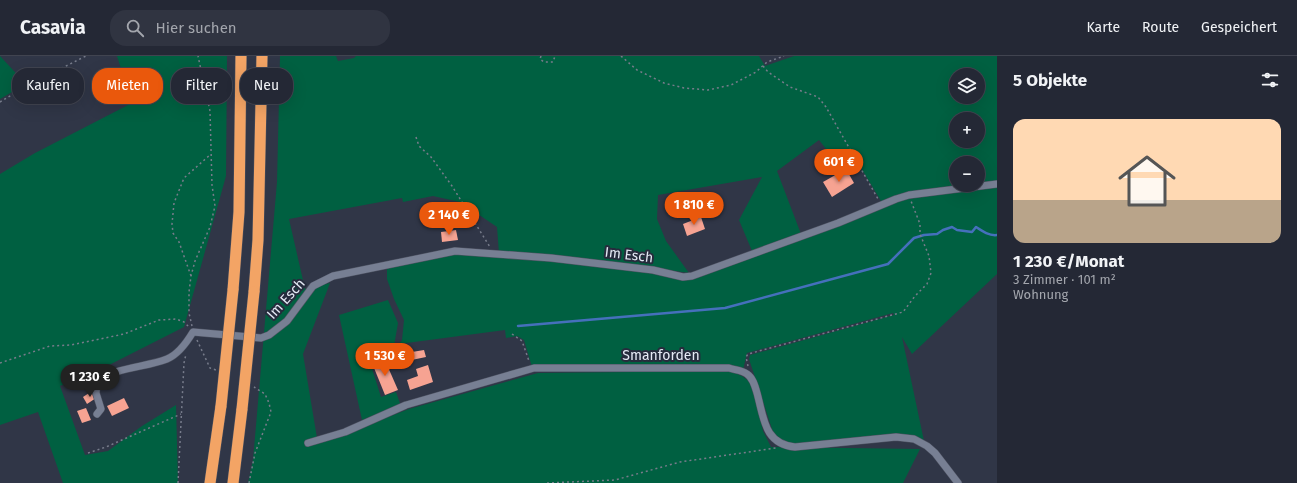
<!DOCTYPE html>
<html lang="de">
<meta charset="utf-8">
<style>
:root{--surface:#242835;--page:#303441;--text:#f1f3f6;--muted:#a3a6ad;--line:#414450;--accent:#ea580c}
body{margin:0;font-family:"Fira Sans",sans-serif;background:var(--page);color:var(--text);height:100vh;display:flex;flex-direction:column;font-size:15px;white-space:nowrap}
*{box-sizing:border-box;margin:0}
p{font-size:13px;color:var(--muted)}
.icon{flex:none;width:22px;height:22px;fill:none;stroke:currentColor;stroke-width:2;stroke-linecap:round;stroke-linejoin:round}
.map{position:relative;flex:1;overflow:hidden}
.panel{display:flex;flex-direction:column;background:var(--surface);width:300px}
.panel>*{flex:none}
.hud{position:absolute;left:12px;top:12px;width:380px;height:36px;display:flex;gap:8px}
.fabs{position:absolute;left:949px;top:12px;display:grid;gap:8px}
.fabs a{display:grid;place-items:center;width:36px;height:36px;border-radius:50%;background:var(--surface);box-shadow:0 4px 16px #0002,0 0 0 1px var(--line);font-size:20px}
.price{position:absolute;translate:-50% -34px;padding:0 9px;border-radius:14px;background:var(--accent);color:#fff;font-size:13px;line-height:26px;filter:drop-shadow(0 1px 2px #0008)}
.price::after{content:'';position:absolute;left:50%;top:24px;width:12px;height:9px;margin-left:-6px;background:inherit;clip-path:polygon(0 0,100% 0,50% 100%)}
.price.current{background:#222;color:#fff}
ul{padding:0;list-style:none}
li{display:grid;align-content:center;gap:8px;height:212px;padding:0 16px}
li span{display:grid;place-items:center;height:124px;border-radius:12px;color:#555}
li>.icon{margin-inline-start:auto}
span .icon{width:72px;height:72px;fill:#fffc;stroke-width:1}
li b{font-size:17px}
h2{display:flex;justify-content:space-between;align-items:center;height:48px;padding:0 16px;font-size:17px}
.tag{padding:0 14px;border-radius:16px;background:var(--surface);box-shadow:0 4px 16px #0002,0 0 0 1px var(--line);font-size:14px;line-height:36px}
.tag.current{background:var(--accent);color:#fff}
header{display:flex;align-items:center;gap:24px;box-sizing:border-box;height:56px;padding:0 20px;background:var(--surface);border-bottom:1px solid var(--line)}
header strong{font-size:19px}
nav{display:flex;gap:22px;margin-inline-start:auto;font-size:14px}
.search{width:280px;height:36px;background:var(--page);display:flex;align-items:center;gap:10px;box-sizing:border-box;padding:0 14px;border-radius:16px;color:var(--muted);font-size:15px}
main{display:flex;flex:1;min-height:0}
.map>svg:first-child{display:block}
.green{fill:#006041;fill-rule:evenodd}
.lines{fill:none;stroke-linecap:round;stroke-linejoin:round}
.stream{stroke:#4570bc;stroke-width:2.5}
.building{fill:#f6a392}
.minor-casing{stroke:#4d5261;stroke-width:8}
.highway-casing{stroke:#4d5261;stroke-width:12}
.path{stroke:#777c8b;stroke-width:1.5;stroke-dasharray:2 3;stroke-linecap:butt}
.minor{stroke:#777f93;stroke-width:7}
.highway{stroke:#f3a465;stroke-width:11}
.highway-bridge-casing{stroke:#4d5261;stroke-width:12;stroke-linecap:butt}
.highway-bridge{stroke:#f3a465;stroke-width:11}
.labels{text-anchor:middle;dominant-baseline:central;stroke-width:4;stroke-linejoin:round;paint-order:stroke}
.street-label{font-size:14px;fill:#e5eaf5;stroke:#262c3d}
</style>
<header>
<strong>Casavia</strong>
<div class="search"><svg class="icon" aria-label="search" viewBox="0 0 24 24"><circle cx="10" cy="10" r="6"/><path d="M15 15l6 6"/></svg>Hier suchen</div>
<nav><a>Karte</a><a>Route</a><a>Gespeichert</a></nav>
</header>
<main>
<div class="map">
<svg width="997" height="427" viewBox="0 0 997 427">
<rect width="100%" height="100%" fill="#303647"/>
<g class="green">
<polygon points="0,0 26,28 0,43"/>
<polygon points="117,0 227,0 226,120 184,271 111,308 60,330 85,399 108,395 142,370 176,349 178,427 63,427 38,356 0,369 0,118 35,97 132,47"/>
<path d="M280 0H336L338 5 354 2 356 0H759L765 10 794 0H997V127L881 145 855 102 837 107 819 84 777 115 801 178 752 195 739 164 762 121 658 139 657 163 666 185 689 217 654 212 499 197 497 171 460 146 433 140 403 146 402 142 289 163 305 233 330 227 303 298 318 388 409 353 538 317 731 315 742 320 750 326 754 335 763 375 771 391 920 393 903 427H248L253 404 277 126ZM956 19H978V41H956ZM956 63H978V85H956ZM956 107H978V129H956Z"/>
<polygon points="997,131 997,218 912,298 902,281 924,385 891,378 791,389 783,386 773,376 749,303 750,299 894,259 893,257 747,297 743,314 532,311 524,284 517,280 506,282 505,274 399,288 402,284 404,264 394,243 387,223 387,210 455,196 550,204 652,216 682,222 899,144"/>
<polygon points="388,244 398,267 394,290 389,295 369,303 381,341 396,336 401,350 362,364 339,259"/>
</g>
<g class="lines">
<path class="stream" d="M518 270 725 252 888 208 914 182 924 179 937 178 943 174 952 171 957 174 972 176 976 171C982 175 989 180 997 179"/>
</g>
<g class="building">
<polygon points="846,113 854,127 832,141 823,126"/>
<polygon points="701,161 705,173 687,180 683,168"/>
<polygon points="456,174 458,184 442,186 441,176"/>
<polygon points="424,294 426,301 402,306 400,298"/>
<polygon points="384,302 398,334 385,339 372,307"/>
<polygon points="428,309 433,326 410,334 407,324 418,320 416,313"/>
<polygon points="92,335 96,342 87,348 83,341"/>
<polygon points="124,342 129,352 112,360 107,350"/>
<polygon points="86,352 91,364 82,367 77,355"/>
</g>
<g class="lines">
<defs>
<g id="minor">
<path d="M97 358 101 353 96 337 97 326C118 310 144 312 167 303 179 298 187 286 193 276L261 282 269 279 287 265 313 230 333 220 455 195 551 202 653 214 683 221 692 220 838 167 896 143 909 139 997 128"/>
<path d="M308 387 345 376 406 349 534 312H729C735 314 742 314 747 318 753 322 755 330 757 337 764 362 764 388 795 391L896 381 914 383 927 390 935 397 958 427"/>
</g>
<g id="highway">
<polyline points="233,234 239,156 241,0"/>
<polyline points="254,236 258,184 262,0"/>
<polyline points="210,427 221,350"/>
<polyline points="233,427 242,353"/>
</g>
</defs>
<use href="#minor" class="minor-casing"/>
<use href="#highway" class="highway-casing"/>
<g class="path">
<polyline points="541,0 540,3 544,6 553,6 555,0"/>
<polyline points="621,0 637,14 664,27 684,32 708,34 731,29 756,16 767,6 784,0"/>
<polyline points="763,10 768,16 790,31 818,41 826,51 878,143"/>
<polyline points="0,46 28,29 86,0"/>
<polyline points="416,81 419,90 431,101 452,130 490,191"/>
<polyline points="191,220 179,186 173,177 172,168 174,147 184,122 211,98"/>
<polyline points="192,270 189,257 189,236 191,220 195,205 210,171 215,150 212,129 210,55 198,0"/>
<polyline points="512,278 522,285 529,305"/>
<polyline points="197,284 210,312 216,314"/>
<polyline points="0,307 50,290 71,289 124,278 159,264 176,263 184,266 189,271"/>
<polyline points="748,310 746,301 748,298 903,256 915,240 927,228 931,217 929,200 920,178 920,168 911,145"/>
<polyline points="88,397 106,391 181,358"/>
<polyline points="178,427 184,307 186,298"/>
<polyline points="249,427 255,397 271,356 269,347 265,338 254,331"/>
<polyline points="547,427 615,424 680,406 776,392"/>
</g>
<use href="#minor" class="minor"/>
<use href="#highway" class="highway"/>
<defs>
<g id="highway-bridge">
<polyline points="221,350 233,234"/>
<polyline points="242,353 254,236"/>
</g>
</defs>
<use href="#highway-bridge" class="highway-bridge-casing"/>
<use href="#highway-bridge" class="highway-bridge"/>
</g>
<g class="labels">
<g class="street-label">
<text transform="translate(629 199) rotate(7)">Im Esch</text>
<text transform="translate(286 243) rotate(-48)">Im Esch</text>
<text x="661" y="299">Smanforden</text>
</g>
</g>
</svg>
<div class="fabs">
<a><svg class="icon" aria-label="layers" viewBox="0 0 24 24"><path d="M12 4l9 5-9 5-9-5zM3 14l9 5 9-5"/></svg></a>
<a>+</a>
<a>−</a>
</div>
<b class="price" style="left:839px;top:127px">601 €</b>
<b class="price" style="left:694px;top:170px">1 810 €</b>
<b class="price" style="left:449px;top:180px">2 140 €</b>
<b class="price" style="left:385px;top:321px">1 530 €</b>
<b class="price current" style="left:90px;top:342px">1 230 €</b>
<div class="hud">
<a class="tag">Kaufen</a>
<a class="tag current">Mieten</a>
<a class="tag">Filter</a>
<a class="tag">Neu</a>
</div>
</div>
<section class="panel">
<h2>5 Objekte<svg class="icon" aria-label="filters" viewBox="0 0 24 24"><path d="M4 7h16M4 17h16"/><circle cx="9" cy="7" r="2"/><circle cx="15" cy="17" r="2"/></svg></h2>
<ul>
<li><span style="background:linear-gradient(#ffd9b3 65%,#b9a48a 0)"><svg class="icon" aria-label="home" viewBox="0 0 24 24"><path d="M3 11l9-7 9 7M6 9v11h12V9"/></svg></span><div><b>1 230 €/Monat</b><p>3 Zimmer · 101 m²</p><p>Wohnung</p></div></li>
</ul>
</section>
</main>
